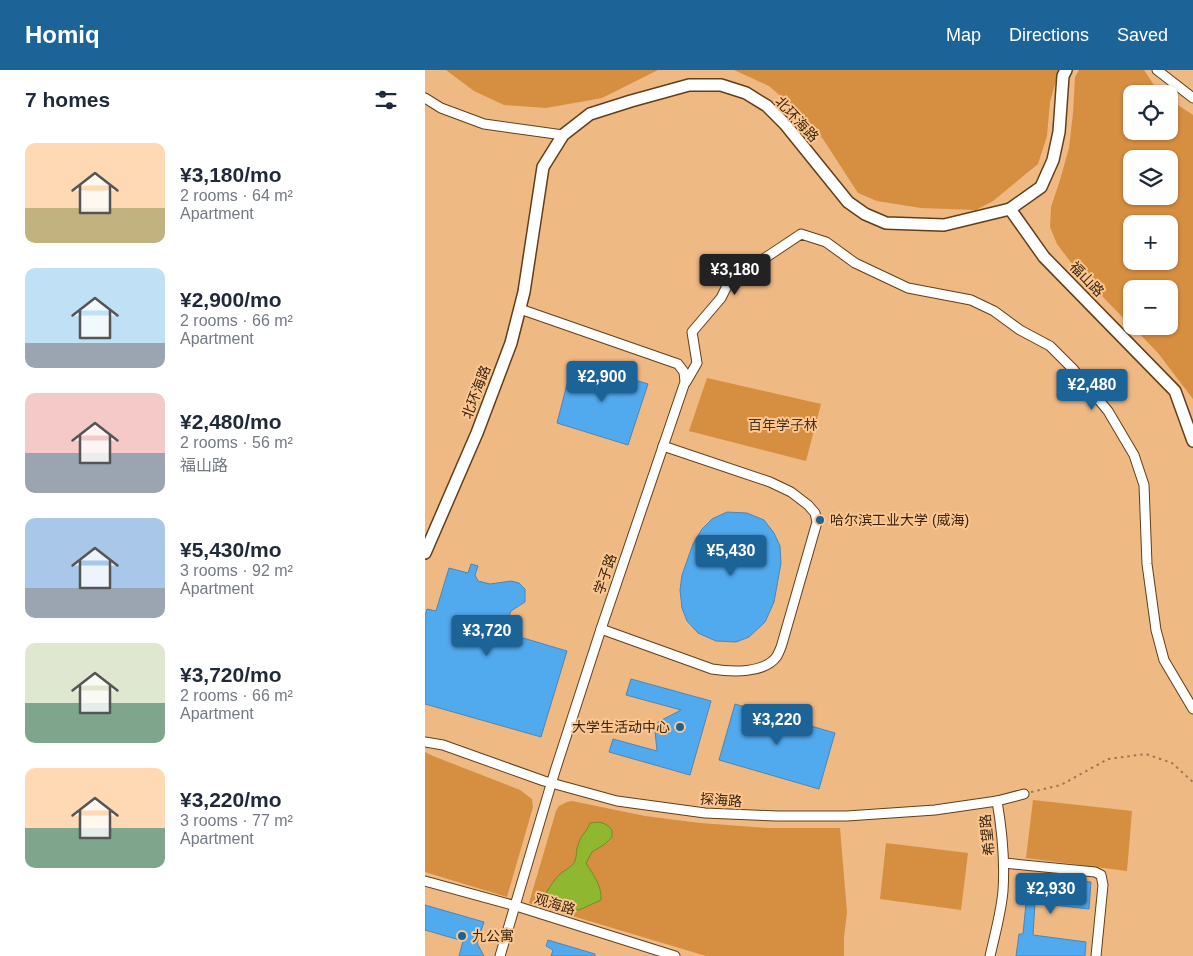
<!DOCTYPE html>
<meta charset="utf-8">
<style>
:root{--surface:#fff;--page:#f2f2f3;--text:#1f2937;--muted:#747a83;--accent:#1c6397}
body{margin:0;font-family:Helvetica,"Noto Sans SC",sans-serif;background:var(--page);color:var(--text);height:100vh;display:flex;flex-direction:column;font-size:19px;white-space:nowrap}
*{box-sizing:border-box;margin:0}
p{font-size:16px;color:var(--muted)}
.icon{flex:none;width:28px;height:28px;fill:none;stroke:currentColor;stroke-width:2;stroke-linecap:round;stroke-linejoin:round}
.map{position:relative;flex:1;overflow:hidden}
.drawer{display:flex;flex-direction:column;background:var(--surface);width:425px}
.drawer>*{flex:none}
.tools{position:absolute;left:698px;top:15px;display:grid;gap:10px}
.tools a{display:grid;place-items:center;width:55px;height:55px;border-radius:10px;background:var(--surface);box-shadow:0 1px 4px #0004;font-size:25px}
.price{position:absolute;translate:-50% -42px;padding:0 11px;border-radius:5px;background:var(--accent);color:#fff;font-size:16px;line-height:32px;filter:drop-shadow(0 1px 2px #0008)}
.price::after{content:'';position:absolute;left:50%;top:30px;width:15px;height:11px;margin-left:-8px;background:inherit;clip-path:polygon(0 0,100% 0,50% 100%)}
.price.on{background:#222;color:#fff}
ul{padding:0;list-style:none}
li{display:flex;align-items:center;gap:15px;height:125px;padding:0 25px}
li span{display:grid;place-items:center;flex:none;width:140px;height:100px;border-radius:10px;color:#555}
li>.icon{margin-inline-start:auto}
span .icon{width:60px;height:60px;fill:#fffc;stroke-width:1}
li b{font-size:21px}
h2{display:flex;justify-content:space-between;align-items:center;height:60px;padding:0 25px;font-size:21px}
header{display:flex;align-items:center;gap:30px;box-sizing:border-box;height:70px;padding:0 25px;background:var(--accent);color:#fff}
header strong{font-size:24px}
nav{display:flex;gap:28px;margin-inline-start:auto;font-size:18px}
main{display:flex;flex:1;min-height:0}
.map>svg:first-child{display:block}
.green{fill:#d68e40;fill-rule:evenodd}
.water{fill:#8fb830;stroke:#758c26}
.building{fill:#51a9ee;stroke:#4e86b4}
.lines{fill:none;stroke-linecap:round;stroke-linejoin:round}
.minor-casing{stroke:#633e16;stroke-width:11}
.major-casing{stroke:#633e16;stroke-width:14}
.path{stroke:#9f7850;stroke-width:2;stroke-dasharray:2.5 4;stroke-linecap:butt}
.minor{stroke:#fff;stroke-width:9}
.major{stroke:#fff;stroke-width:11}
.poi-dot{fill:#1c6397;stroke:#fcc690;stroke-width:2}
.labels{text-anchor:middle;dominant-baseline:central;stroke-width:4;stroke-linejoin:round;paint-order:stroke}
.street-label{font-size:14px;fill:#38240e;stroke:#fcc690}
.park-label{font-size:14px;fill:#42301f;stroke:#fcc690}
.poi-label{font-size:14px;fill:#38240e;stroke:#fcc690;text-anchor:start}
</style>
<header>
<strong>Homiq</strong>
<nav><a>Map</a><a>Directions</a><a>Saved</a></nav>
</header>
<main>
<section class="drawer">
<h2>7 homes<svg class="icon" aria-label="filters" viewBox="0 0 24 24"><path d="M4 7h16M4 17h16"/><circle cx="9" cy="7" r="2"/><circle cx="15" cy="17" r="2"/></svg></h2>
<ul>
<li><span style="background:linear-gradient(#ffd9b3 65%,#c2b280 0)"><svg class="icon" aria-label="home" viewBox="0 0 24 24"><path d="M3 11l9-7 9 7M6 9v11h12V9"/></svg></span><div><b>¥3,180/mo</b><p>2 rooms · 64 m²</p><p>Apartment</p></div></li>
<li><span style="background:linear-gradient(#bfe0f5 75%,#9aa5b1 0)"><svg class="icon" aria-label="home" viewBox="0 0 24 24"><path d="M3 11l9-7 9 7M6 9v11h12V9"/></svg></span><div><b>¥2,900/mo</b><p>2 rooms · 66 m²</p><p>Apartment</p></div></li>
<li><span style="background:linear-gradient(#f6c9c9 60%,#9aa5b1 0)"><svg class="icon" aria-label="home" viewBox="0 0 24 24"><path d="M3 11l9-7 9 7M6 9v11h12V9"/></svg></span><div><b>¥2,480/mo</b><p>2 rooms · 56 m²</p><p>福山路</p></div></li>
<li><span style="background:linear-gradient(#a9c7e8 70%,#9aa5b1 0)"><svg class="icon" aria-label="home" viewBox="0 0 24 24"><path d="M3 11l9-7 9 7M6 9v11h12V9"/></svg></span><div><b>¥5,430/mo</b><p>3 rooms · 92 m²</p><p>Apartment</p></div></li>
<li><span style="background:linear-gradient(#dfe7d0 60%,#7fa58c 0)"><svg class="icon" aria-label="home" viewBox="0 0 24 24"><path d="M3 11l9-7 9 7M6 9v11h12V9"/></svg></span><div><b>¥3,720/mo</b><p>2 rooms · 66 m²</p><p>Apartment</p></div></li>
<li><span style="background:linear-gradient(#ffd9b3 60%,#7fa58c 0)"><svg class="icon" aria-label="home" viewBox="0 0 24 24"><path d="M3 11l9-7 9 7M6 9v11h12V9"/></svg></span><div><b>¥3,220/mo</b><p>3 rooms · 77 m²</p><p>Apartment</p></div></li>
</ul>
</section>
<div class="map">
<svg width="768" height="886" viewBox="0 0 768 886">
<rect width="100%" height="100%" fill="#efb984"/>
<g class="green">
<polygon points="21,0 233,0 177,28 121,38 79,35 49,21"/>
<polygon points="309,0 634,0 625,32 622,66 613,94 568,131 551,140 496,138 452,131 433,123 398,69 377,45 344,16"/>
<path d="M654 0H719L735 24H706V61H744V29L768 45V329L733 283 707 256H744V219H706V256L651 199 632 174 625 157 626 137 635 110 644 78 648 43 650 7ZM706 89H744V126H706ZM706 154H744V191H706Z"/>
<polygon points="282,308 396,334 381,391 264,361"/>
<polygon points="0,682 8,686 95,720 107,729 108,737 82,827 0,802"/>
<polygon points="608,730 707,741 702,801 601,788"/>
<polygon points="147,731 220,746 275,753 343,758 415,758 422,842 419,867 419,886 281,886 104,833 131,741 134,736 142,732"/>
<polygon points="461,773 543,783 536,840 455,829"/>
</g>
<path class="water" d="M175 752 182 755 187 760V767L180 774 167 782 161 793C169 806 177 816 176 830L154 840 145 839 125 832 121 824C124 817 129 810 135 804 140 800 147 797 150 791 152 786 151 779 153 775 155 766 162 762 165 753Z"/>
<g class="building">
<polygon points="148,291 223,314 203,375 132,353"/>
<polygon points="302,442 322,443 339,450 349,463 355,476 356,493 349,532 340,552 324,567 311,572 291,571 273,563 262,551 257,538 255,520 257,505 268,474 277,459 287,449"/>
<polygon points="46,494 53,496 50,505 53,511 65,514 86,511 94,513 100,519 100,532 86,541 78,562 142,581 116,667 0,634 0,546 2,539 11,541 24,498 43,503"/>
<polygon points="206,609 286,631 265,705 184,682 188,669 232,681 230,661 233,652 256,640 201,625"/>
<polygon points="310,634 410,663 394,719 294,690"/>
<polygon points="599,806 666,812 664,839 610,833 608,865 661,872 660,886 591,886 594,864 598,864 601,833 597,832"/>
<polygon points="0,835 59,852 52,873 59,886 34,886 38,871 0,860"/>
<polygon points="123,870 170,884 170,886 126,886 128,880 121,876"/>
</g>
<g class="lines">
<defs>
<g id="minor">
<polyline points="732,0 768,28"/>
<polyline points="0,28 16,38 59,54 138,65"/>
<polyline points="261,312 272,293 267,262 296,228 304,212 376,164 401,172 430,193 483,218 546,230 569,241 595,260 625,276 649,300 683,341 709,385 719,415 722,494 731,560 739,590 768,639"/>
<path d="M176 559 287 599C306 602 340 604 352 586 354 582 356 578 357 574L392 452 390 443 383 435 366 422 345 412 238 376"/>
<polyline points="0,672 18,675 119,711 192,731 280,743 352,746 422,746 510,740 572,731 599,724"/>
<polyline points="579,793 670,802 676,805 678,815 671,886"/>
<polyline points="0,811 91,836 250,886"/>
<polyline points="75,886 130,701 176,559 260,312 259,302 253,294 95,239"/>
<path d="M565 886C570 864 576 843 578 821 580 791 577 760 572 731"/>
</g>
<g id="major">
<polyline points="585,139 619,187 750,321 768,371"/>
<polyline points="0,483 52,363 86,273 99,222 118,97 138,65 165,44 206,31 264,15 296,15 321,23 342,36 360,54 423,132 440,144 461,153 519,155 585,139 616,117 628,90 634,62 638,6 641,0"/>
</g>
</defs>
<use href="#minor" class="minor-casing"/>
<use href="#major" class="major-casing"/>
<polyline class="path" points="606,722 636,715 683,689 721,684 747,693 768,712"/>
<use href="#minor" class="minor"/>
<use href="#major" class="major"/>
</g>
<g class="poi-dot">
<circle cx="395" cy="450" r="5"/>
<circle cx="255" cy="657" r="5"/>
<circle cx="37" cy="866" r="5"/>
</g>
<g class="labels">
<g class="street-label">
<text transform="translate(372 49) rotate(47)">北环海路</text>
<text transform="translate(662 209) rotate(46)">福山路</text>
<text transform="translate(51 322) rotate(-69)">北环海路</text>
<text transform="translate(180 504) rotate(-71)">学子路</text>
<text transform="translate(296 730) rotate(4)">探海路</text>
<text transform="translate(562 765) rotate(-96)">希望路</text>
<text transform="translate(130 834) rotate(17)">观海路</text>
</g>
<g class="park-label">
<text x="358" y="355">百年学子林</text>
</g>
<g class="poi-label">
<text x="405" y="450">哈尔滨工业大学 (威海)</text>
<text x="245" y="657" text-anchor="end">大学生活动中心</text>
<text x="47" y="866">九公寓</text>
</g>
</g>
</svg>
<div class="tools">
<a><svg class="icon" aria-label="locate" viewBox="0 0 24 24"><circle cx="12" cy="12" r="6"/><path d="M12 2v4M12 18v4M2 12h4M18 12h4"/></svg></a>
<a><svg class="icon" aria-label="layers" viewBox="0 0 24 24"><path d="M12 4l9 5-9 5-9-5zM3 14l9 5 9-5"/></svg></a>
<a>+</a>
<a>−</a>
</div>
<b class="price on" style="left:310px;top:226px">¥3,180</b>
<b class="price" style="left:177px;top:333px">¥2,900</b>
<b class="price" style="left:667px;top:341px">¥2,480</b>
<b class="price" style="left:306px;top:507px">¥5,430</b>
<b class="price" style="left:62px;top:587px">¥3,720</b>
<b class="price" style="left:352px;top:676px">¥3,220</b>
<b class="price" style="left:626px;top:845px">¥2,930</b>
</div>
</main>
